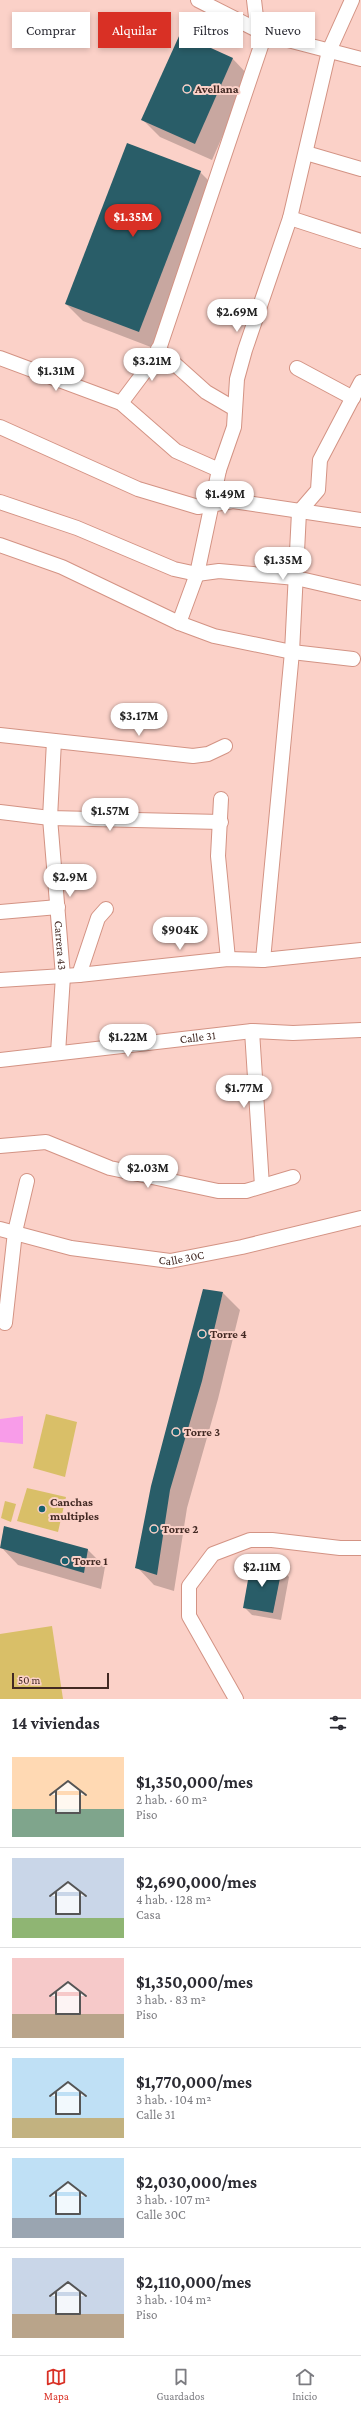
<!DOCTYPE html>
<html lang="es">
<meta charset="utf-8">
<style>
:root{--surface:#fff;--page:#f2f2f3;--text:#2b2b33;--muted:#7c7c81;--line:#e1e1e2;--accent:#d93025}
body{margin:0;font-family:"Crimson Pro",serif;background:var(--page);color:var(--text);height:100vh;display:flex;flex-direction:column;font-size:15px;white-space:nowrap}
*{box-sizing:border-box;margin:0}
p{font-size:13px;color:var(--muted)}
.icon{flex:none;width:22px;height:22px;fill:none;stroke:currentColor;stroke-width:2;stroke-linecap:round;stroke-linejoin:round}
.map{position:relative;height:1699px;overflow:hidden}
.details{display:flex;flex-direction:column;background:var(--surface);flex:1}
.details>*{flex:none}
.banner{position:absolute;left:12px;top:12px;width:337px;height:36px;display:flex;gap:8px}
.scale{position:absolute;left:12px;bottom:10px;width:97px;box-sizing:border-box;padding-left:4px;border:2px solid #422923;border-top:0;font-size:11px;line-height:14px;white-space:nowrap;color:#422923;-webkit-text-stroke:3px #fbd1c8;paint-order:stroke}
.price{position:absolute;translate:-50% -34px;padding:0 9px;border-radius:14px;background:#fff;color:#222;font-size:13px;line-height:26px;filter:drop-shadow(0 1px 2px #0008)}
.price::after{content:'';position:absolute;left:50%;top:24px;width:12px;height:9px;margin-left:-6px;background:inherit;clip-path:polygon(0 0,100% 0,50% 100%)}
.price.selected{background:var(--accent);color:#fff}
ul{padding:0;list-style:none}
li{display:flex;align-items:center;gap:12px;height:100px;padding:0 12px}
li+li{border-top:1px solid var(--line)}
li span{display:grid;place-items:center;flex:none;width:112px;height:80px;border-radius:0px;color:#555}
li>.icon{margin-inline-start:auto}
span .icon{width:48px;height:48px;fill:#fffc;stroke-width:1}
li b{font-size:17px}
h2{display:flex;justify-content:space-between;align-items:center;height:48px;padding:0 12px;font-size:17px}
.pill{padding:0 14px;border-radius:0px;background:var(--surface);box-shadow:0 2px 6px #0003;font-size:14px;line-height:36px}
.pill.selected{background:var(--accent);color:#fff}
.menu{display:flex;justify-content:space-around;align-items:center;height:56px;border-top:1px solid var(--line);background:var(--surface);font-size:11px;color:var(--muted)}
.menu a{display:grid;justify-items:center;gap:2px}
.menu .selected{color:var(--accent)}
.map>svg:first-child{display:block}
.green{fill:#d9bf68}
.water{fill:#f89ce9}
.shadow{fill:#0003}
.building{fill:#295d68}
.lines{fill:none;stroke-linecap:round;stroke-linejoin:round}
.street-casing{stroke:#d39384;stroke-width:16}
.street{stroke:#fff;stroke-width:14}
.poi-dot{fill:#16606e;stroke:#fbd1c8;stroke-width:1.5}
.labels{text-anchor:middle;dominant-baseline:central;stroke-width:4;stroke-linejoin:round;paint-order:stroke}
.poi-label{font-size:12px;font-weight:bold;fill:#422923;stroke:#fbd1c8;text-anchor:start}
.street-label{font-size:12px;fill:#422923;stroke:#fbd1c8}
</style>
<div class="map">
<svg width="361" height="1699" viewBox="0 0 361 1699">
<rect width="100%" height="100%" fill="#fbd1c8"/>
<g class="green">
<polygon points="46,1414 77,1422 65,1477 33,1468"/>
<polygon points="27,1488 66,1497 58,1532 17,1521"/>
<polygon points="5,1501 16,1504 11,1522 1,1518"/>
<polygon points="52,1626 63,1699 0,1699 0,1634"/>
</g>
<polygon class="water" points="23,1416 23,1444 0,1442 0,1419"/>
<g class="shadow">
<polygon points="232,58 249,76 212,160 160,137 143,120"/>
<polygon points="200,172 217,189 156,349 83,321 66,304"/>
<polygon points="223,1293 240,1310 218,1399 187,1508 174,1591 154,1585 137,1567"/>
<polygon points="4,1527 88,1550 105,1567 101,1589 18,1565 1,1547"/>
<polygon points="281,1569 289,1577 281,1620 252,1615 244,1607"/>
</g>
<g class="building">
<polygon points="180,34 233,58 195,144 141,120"/>
<polygon points="127,143 201,171 139,332 65,304"/>
<polygon points="203,1289 223,1292 202,1381 170,1490 157,1575 135,1568 151,1486"/>
<polygon points="4,1526 88,1549 84,1573 0,1548"/>
<polygon points="251,1563 282,1568 273,1613 243,1608"/>
</g>
<g class="lines">
<defs>
<g id="street">
<polyline points="198,0 265,34 361,59"/>
<polyline points="306,153 361,169"/>
<polyline points="290,218 361,241"/>
<polyline points="158,349 206,392 235,409"/>
<polyline points="0,358 121,403 176,451 219,470"/>
<polyline points="297,368 353,398"/>
<polyline points="121,403 157,355 265,34 256,17 254,0"/>
<polyline points="0,427 138,489 198,507 233,501 361,520"/>
<polyline points="0,502 77,528 174,569 197,574 219,571 296,578 361,593"/>
<polyline points="0,545 62,567 179,623 214,636 292,652 353,659"/>
<polyline points="179,623 197,574 219,470 234,427 237,379 245,350 290,218 329,51 352,0"/>
<polyline points="0,735 193,756 208,754 225,746"/>
<path id="s1" d="M54 741 50 818 63 976 58 1053"/>
<polyline points="221,799 218,856 228,959"/>
<polyline points="0,812 50,818 221,822"/>
<polyline points="0,912 58,907"/>
<polyline points="263,960 292,652 299,512 318,490 320,460 361,382"/>
<polyline points="79,975 98,918 106,909"/>
<polyline points="0,980 79,975 228,959 263,960 361,950"/>
<polyline points="252,1031 262,1186"/>
<path id="s2" d="M0 1060 252 1031 293 1033 361 1030"/>
<polyline points="0,1146 46,1142 110,1168 218,1191 246,1191 293,1177"/>
<path id="s3" d="M0 1229 71 1248 170 1261 242 1247 361 1218"/>
<polyline points="5,1323 15,1232 27,1181"/>
<polyline points="236,1699 189,1616 189,1586 213,1554 250,1540 272,1540 340,1548 361,1548"/>
</g>
</defs>
<use href="#street" class="street-casing"/>
<use href="#street" class="street"/>
</g>
<g class="poi-dot">
<circle cx="187" cy="89" r="4"/>
<circle cx="202" cy="1334" r="4"/>
<circle cx="176" cy="1432" r="4"/>
<circle cx="42" cy="1509" r="4"/>
<circle cx="154" cy="1529" r="4"/>
<circle cx="65" cy="1561" r="4"/>
</g>
<g class="labels">
<g class="poi-label">
<text x="195" y="89">Avellana</text>
<text x="210" y="1334">Torre 4</text>
<text x="184" y="1432">Torre 3</text>
<text x="50" y="1502">Canchas<tspan x="50" dy="14">multiples</tspan></text>
<text x="162" y="1529">Torre 2</text>
<text x="73" y="1561">Torre 1</text>
</g>
<g class="street-label">
<text stroke="none"><textPath href="#s1" startOffset="205">Carrera 43</textPath></text>
<text stroke="none"><textPath href="#s2" startOffset="199">Calle 31</textPath></text>
<text stroke="none"><textPath href="#s3" startOffset="185">Calle 30C</textPath></text>
</g>
</g>
</svg>
<div class="scale">50 m</div>
<b class="price selected" style="left:133px;top:238px">$1.35M</b>
<b class="price" style="left:237px;top:333px">$2.69M</b>
<b class="price" style="left:152px;top:382px">$3.21M</b>
<b class="price" style="left:56px;top:392px">$1.31M</b>
<b class="price" style="left:225px;top:515px">$1.49M</b>
<b class="price" style="left:283px;top:581px">$1.35M</b>
<b class="price" style="left:139px;top:737px">$3.17M</b>
<b class="price" style="left:110px;top:832px">$1.57M</b>
<b class="price" style="left:70px;top:898px">$2.9M</b>
<b class="price" style="left:180px;top:951px">$904K</b>
<b class="price" style="left:128px;top:1058px">$1.22M</b>
<b class="price" style="left:244px;top:1109px">$1.77M</b>
<b class="price" style="left:148px;top:1189px">$2.03M</b>
<b class="price" style="left:262px;top:1588px">$2.11M</b>
<div class="banner">
<a class="pill">Comprar</a>
<a class="pill selected">Alquilar</a>
<a class="pill">Filtros</a>
<a class="pill">Nuevo</a>
</div>
</div>
<section class="details">
<h2>14 viviendas<svg class="icon" aria-label="filters" viewBox="0 0 24 24"><path d="M4 7h16M4 17h16"/><circle cx="9" cy="7" r="2"/><circle cx="15" cy="17" r="2"/></svg></h2>
<ul>
<li><span style="background:linear-gradient(#ffd9b3 65%,#7fa58c 0)"><svg class="icon" aria-label="home" viewBox="0 0 24 24"><path d="M3 11l9-7 9 7M6 9v11h12V9"/></svg></span><div><b>$1,350,000/mes</b><p>2 hab. · 60 m²</p><p>Piso</p></div></li>
<li><span style="background:linear-gradient(#c9d6e8 75%,#8fb573 0)"><svg class="icon" aria-label="home" viewBox="0 0 24 24"><path d="M3 11l9-7 9 7M6 9v11h12V9"/></svg></span><div><b>$2,690,000/mes</b><p>4 hab. · 128 m²</p><p>Casa</p></div></li>
<li><span style="background:linear-gradient(#f6c9c9 70%,#b9a48a 0)"><svg class="icon" aria-label="home" viewBox="0 0 24 24"><path d="M3 11l9-7 9 7M6 9v11h12V9"/></svg></span><div><b>$1,350,000/mes</b><p>3 hab. · 83 m²</p><p>Piso</p></div></li>
<li><span style="background:linear-gradient(#bfe0f5 75%,#c2b280 0)"><svg class="icon" aria-label="home" viewBox="0 0 24 24"><path d="M3 11l9-7 9 7M6 9v11h12V9"/></svg></span><div><b>$1,770,000/mes</b><p>3 hab. · 104 m²</p><p>Calle 31</p></div></li>
<li><span style="background:linear-gradient(#bfe0f5 75%,#9aa5b1 0)"><svg class="icon" aria-label="home" viewBox="0 0 24 24"><path d="M3 11l9-7 9 7M6 9v11h12V9"/></svg></span><div><b>$2,030,000/mes</b><p>3 hab. · 107 m²</p><p>Calle 30C</p></div></li>
<li><span style="background:linear-gradient(#c9d6e8 70%,#b9a48a 0)"><svg class="icon" aria-label="home" viewBox="0 0 24 24"><path d="M3 11l9-7 9 7M6 9v11h12V9"/></svg></span><div><b>$2,110,000/mes</b><p>3 hab. · 104 m²</p><p>Piso</p></div></li>
</ul>
</section>
<nav class="menu">
<a class="selected"><svg class="icon" aria-label="map" viewBox="0 0 24 24"><path d="M3 6l6-2 6 2 6-2v14l-6 2-6-2-6 2zM9 4v14M15 6v14"/></svg>Mapa</a>
<a><svg class="icon" aria-label="saved" viewBox="0 0 24 24"><path d="M7 4h10v16l-5-4-5 4z"/></svg>Guardados</a>
<a><svg class="icon" aria-label="home" viewBox="0 0 24 24"><path d="M3 11l9-7 9 7M6 9v11h12V9"/></svg>Inicio</a>
</nav>
